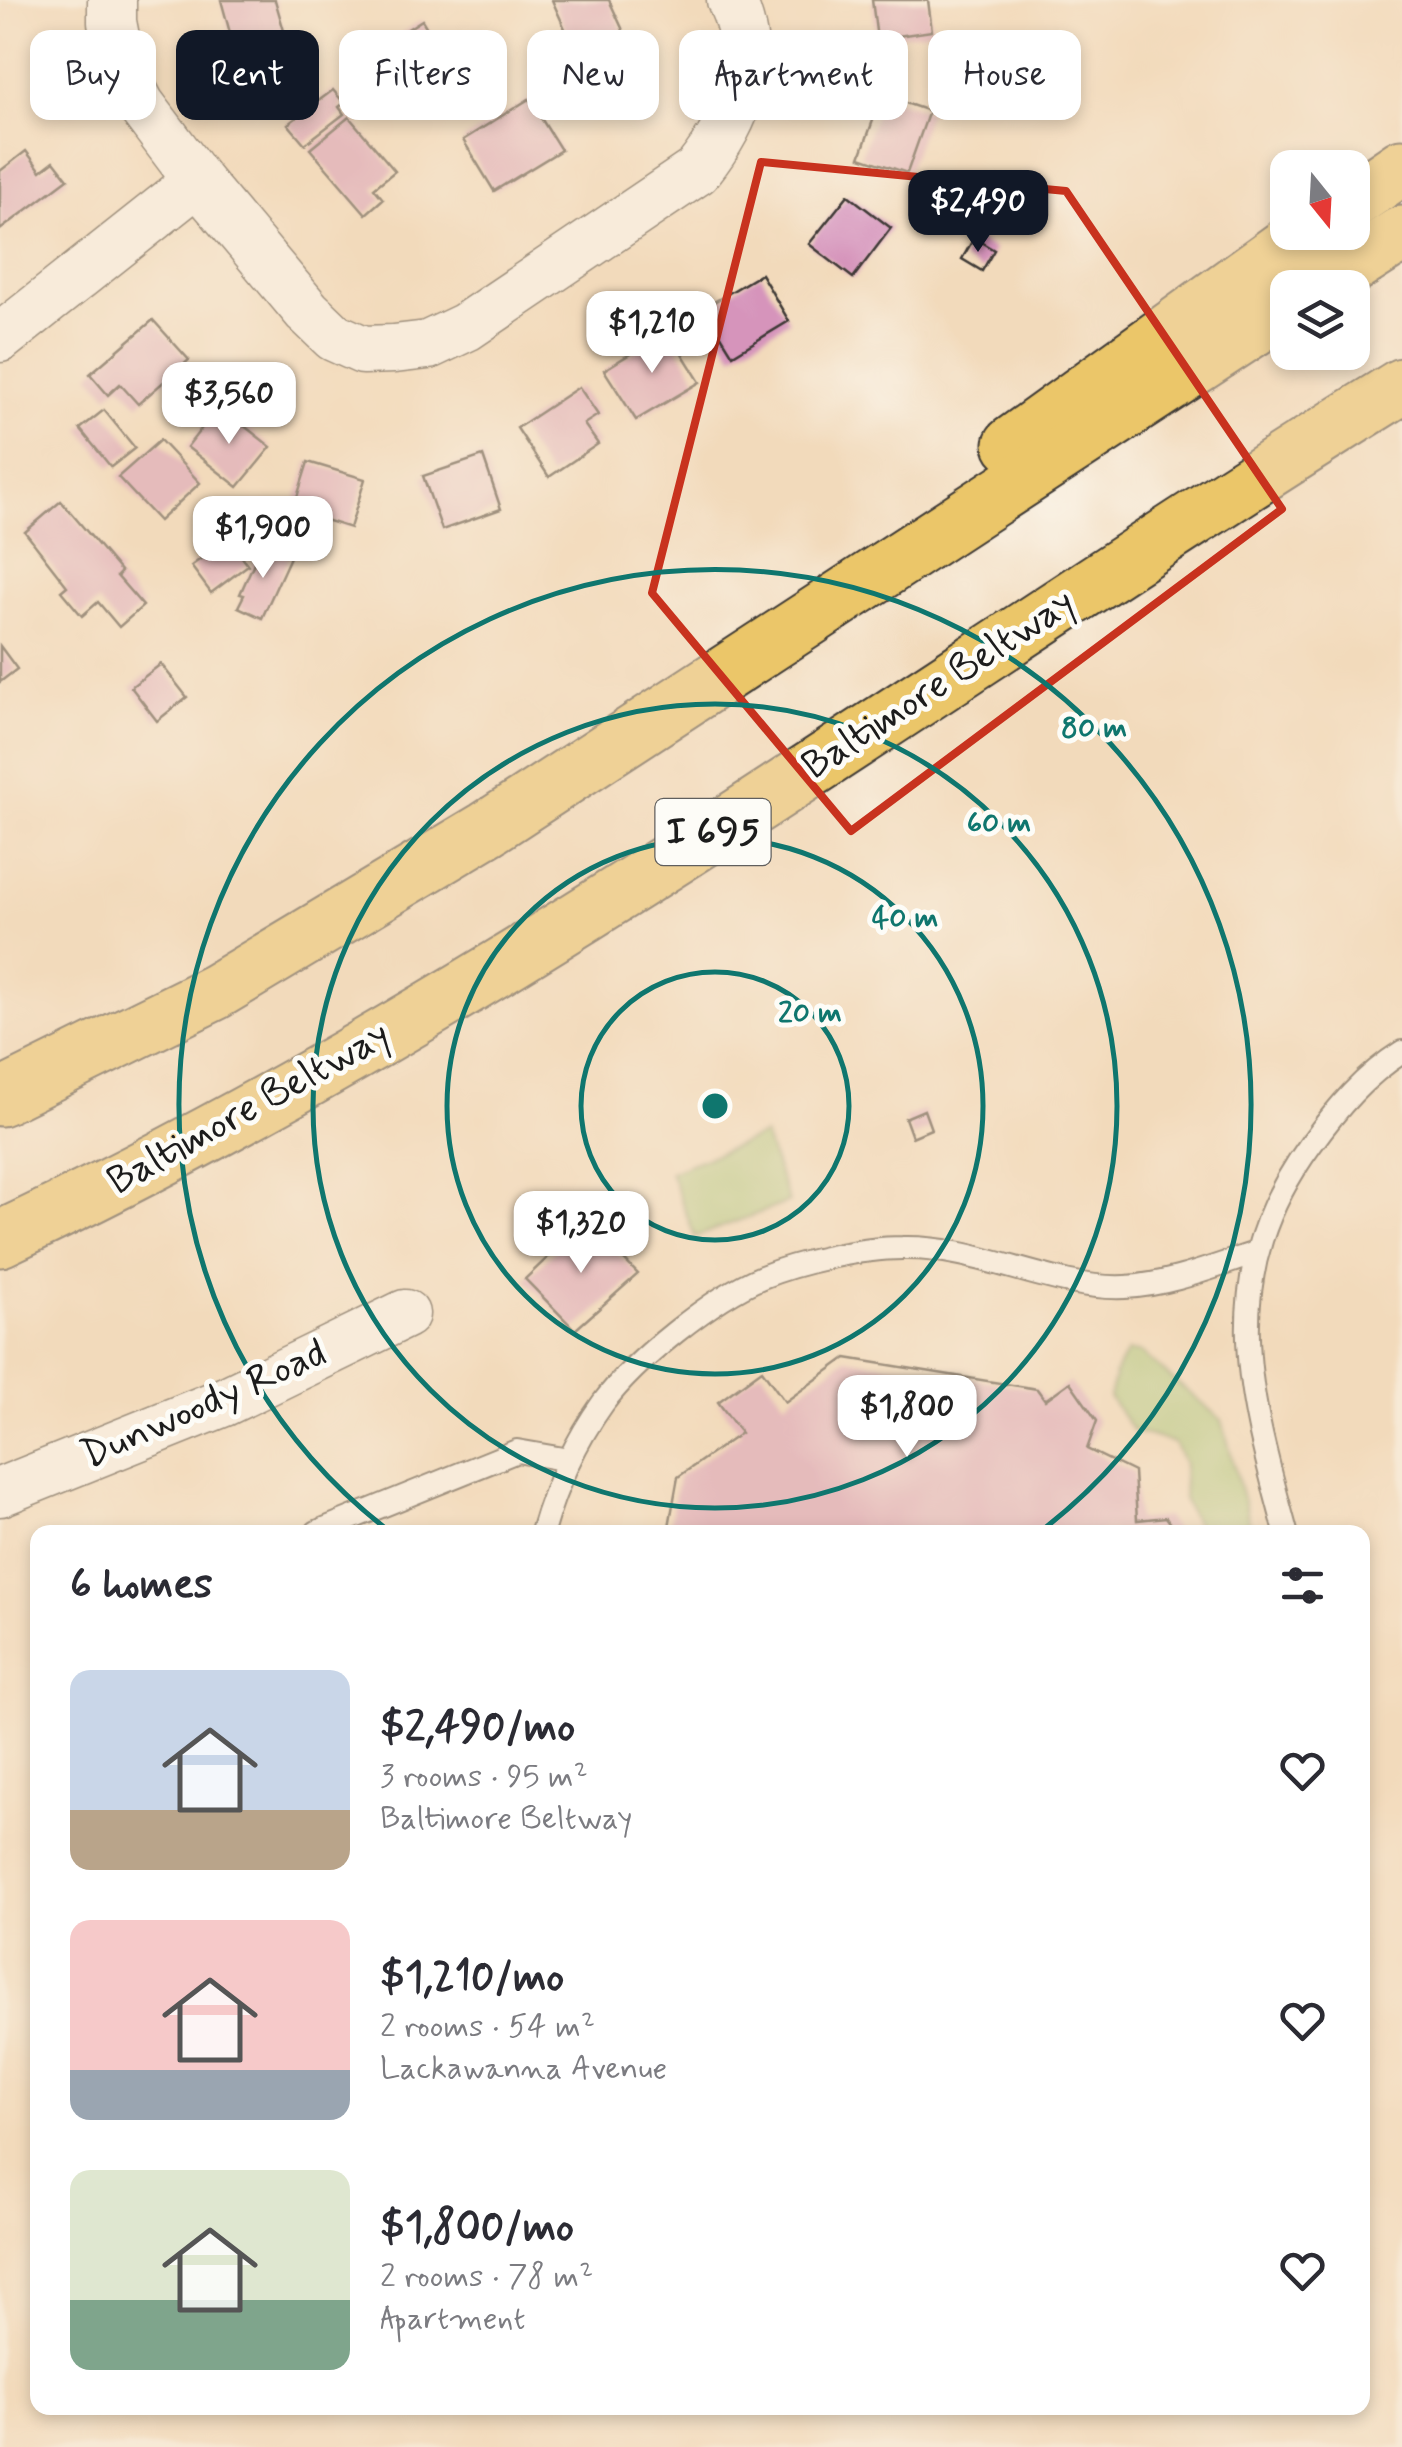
<!DOCTYPE html>
<meta charset="utf-8">
<style>
:root{--surface:#fff;--page:#f7f7f7;--text:#2b2b33;--muted:#7c7c81;--accent:#111827}
body{margin:0;font-family:Mynerve,sans-serif;background:var(--page);color:var(--text);height:100vh;display:flex;flex-direction:column;font-size:38px;white-space:nowrap}
*{box-sizing:border-box;margin:0}
p{font-size:32px;color:var(--muted)}
.icon{flex:none;width:55px;height:55px;fill:none;stroke:currentColor;stroke-width:2;stroke-linecap:round;stroke-linejoin:round}
.map{position:relative;flex:1;overflow:hidden}
.details{position:absolute;left:30px;top:1525px;width:1340px;height:890px;display:flex;flex-direction:column;background:var(--surface);border-radius:20px;box-shadow:0 5px 15px #0003}
.details>*{flex:none}
.banner{position:absolute;left:30px;top:30px;width:1342px;height:90px;display:flex;gap:20px}
.needle{width:65px;rotate:162deg}
.fabs{position:absolute;left:1270px;top:150px;display:grid;gap:20px}
.fabs a{display:grid;place-items:center;width:100px;height:100px;border-radius:20px;background:var(--surface);box-shadow:0 5px 15px #0003;font-size:50px}
.price{position:absolute;translate:-50% -85px;padding:0 22px;border-radius:20px;background:#fff;color:#222;font-size:32px;line-height:65px;filter:drop-shadow(0 2px 5px #0008)}
.price::after{content:'';position:absolute;left:50%;top:60px;width:30px;height:22px;margin-left:-15px;background:inherit;clip-path:polygon(0 0,100% 0,50% 100%)}
.price.current{background:var(--accent);color:#fff}
ul{padding:0;list-style:none}
li{display:flex;align-items:center;gap:30px;height:250px;padding:0 40px}
li span{display:grid;place-items:center;flex:none;width:280px;height:200px;border-radius:20px;color:#555}
li>.icon{margin-inline-start:auto}
span .icon{width:120px;height:120px;fill:#fffc;stroke-width:1}
li b{font-size:42px}
h2{display:flex;justify-content:space-between;align-items:center;height:120px;padding:0 40px;font-size:42px}
.tag{padding:0 35px;border-radius:20px;background:var(--surface);box-shadow:0 5px 15px #0003;font-size:35px;line-height:90px}
.tag.current{background:var(--accent);color:#fff}
.map>svg:first-child{display:block}
.green{fill:#9bc26d;stroke:#5c6f44;stroke-width:2.5}
.building{fill:#d694bb}
.lines{fill:none;stroke-linecap:round;stroke-linejoin:round}
.lane-casing{stroke:#3c3834;stroke-width:26}
.street-casing{stroke:#3c3834;stroke-width:51}
.highway-casing{stroke:#3c3834;stroke-width:59}
.lane{stroke:#fff;stroke-width:22}
.street{stroke:#fff;stroke-width:48}
.highway{stroke:#ebc669;stroke-width:55}
.marked{fill:none;stroke:#c8321e;stroke-width:8;stroke-linejoin:round}
.ring{fill:none;stroke:#0f766e;stroke-width:5}
.labels{text-anchor:middle;dominant-baseline:central;stroke-width:10;stroke-linejoin:round;paint-order:stroke}
.shield{fill:#fdfcf7;stroke:#605f5e;stroke-width:2.5}
.shield-label{font-size:38px;font-weight:bold;fill:#1c1c1c}
.street-label{font-size:40px;fill:#1c1c1c;stroke:#fdfcf7}
.centre{fill:#0f766e;stroke:#fdfcf7;stroke-width:5}
.ring-label{font-size:30px;text-anchor:middle;font-weight:bold;fill:#0f766e;stroke:#fdfcf7;stroke-width:10;stroke-linejoin:round;paint-order:stroke}
</style>
<div class="map">
<svg width="1402" height="2447" viewBox="0 0 1402 2447">
<rect width="100%" height="100%" fill="#fdfcf7"/>
<filter id="ink" filterUnits="userSpaceOnUse"><feTurbulence type="fractalNoise" baseFrequency=".01" numOctaves="2"/><feDisplacementMap in="SourceGraphic" scale="20" xChannelSelector="R" yChannelSelector="G"/><feConvolveMatrix kernelMatrix="1 2 1 2 8 2 1 2 1" color-interpolation-filters="sRGB"/></filter>
<filter id="wash" filterUnits="userSpaceOnUse"><feTurbulence type="fractalNoise" baseFrequency=".0048" numOctaves="4" result="noise"/><feDisplacementMap in="SourceGraphic" scale="40" xChannelSelector="R" yChannelSelector="G"/><feGaussianBlur stdDeviation="2.25" result="paint"/><feColorMatrix in="noise" values="0 0 0 0 0 0 0 0 0 0 0 0 0 0 0 0 0 1.4 0 .05"/><feComposite in="paint" operator="in"/></filter>
<g filter="url(#wash)">
<rect width="100%" height="100%" fill="#f2dabb"/>
<g class="green">
<polygon points="764,1135 789,1202 695,1237 670,1172"/>
<polygon points="1127,1352 1141,1353 1222,1420 1252,1532 1200,1532 1183,1499 1184,1464 1174,1443 1133,1431 1109,1397 1115,1373"/>
</g>
<g id="blocks">
<g class="building">
<polygon points="221,0 275,0 289,48 238,62"/>
<polygon points="552,0 609,0 639,65 620,74 614,60 585,73"/>
<polygon points="872,0 928,0 932,31 877,39"/>
<polygon points="422,20 433,38 411,53 400,34"/>
<polygon points="333,90 344,103 339,107 344,114 305,144 288,124"/>
<polygon points="882,95 929,111 907,173 860,157"/>
<polygon points="529,99 561,150 494,191 463,140"/>
<polygon points="349,117 395,171 374,188 383,199 366,214 310,149"/>
<polygon points="26,151 41,171 54,161 68,179 0,230 0,171"/>
<polygon points="848,195 891,228 853,278 809,244"/>
<polygon points="974,238 994,250 982,271 962,259"/>
<polygon points="761,274 789,321 733,355 704,308"/>
<polygon points="153,320 189,360 138,404 120,384 108,395 90,374"/>
<polygon points="668,331 700,382 636,420 604,370"/>
<polygon points="579,387 598,415 584,424 598,444 549,477 517,428"/>
<polygon points="219,406 271,447 238,487 187,447"/>
<polygon points="104,410 135,448 111,467 80,429"/>
<polygon points="160,440 200,483 159,521 118,477"/>
<polygon points="483,456 501,509 442,530 423,476"/>
<polygon points="308,462 365,479 350,528 293,510"/>
<polygon points="61,501 121,572 117,576 143,606 119,627 98,602 82,616 61,591 67,586 25,532"/>
<polygon points="228,539 248,565 211,593 191,566"/>
<polygon points="262,545 290,557 262,618 238,607 244,595 240,594"/>
<polygon points="0,646 17,669 0,682"/>
<polygon points="161,664 187,697 157,721 131,687"/>
<polygon points="924,1110 931,1129 912,1137 905,1118"/>
<polygon points="586,1221 638,1274 575,1330 525,1279"/>
<polygon points="846,1358 1037,1389 1045,1400 1070,1382 1097,1421 1087,1449 1134,1472 1137,1520 1166,1517 1177,1532 668,1532 678,1477 741,1433 718,1402 762,1370 785,1402"/>
</g>
</g>
</g>
<g filter="url(#ink)">
<use href="#blocks" fill-opacity="0" stroke="#3c3834" stroke-width="2.5"/>
<g class="lines">
<defs>
<g id="lane">
<polyline points="317,1532 517,1451 569,1460"/>
<path d="M542 1532C555 1487 575 1442 603 1403 634 1361 713 1297 762 1277 799 1262 862 1248 902 1248 980 1246 1050 1290 1125 1287 1169 1285 1215 1266 1256 1253"/>
<path d="M1286 1532C1247 1388 1215 1276 1311 1144 1337 1108 1364 1076 1402 1052"/>
</g>
<g id="street">
<path d="M112 0V22L121 67 140 104 198 181 307 311 334 337 363 350 394 349 428 345 466 327 697 171C738 120 761 64 731 0"/>
<polyline points="0,338 198,181"/>
<polyline points="0,1492 224,1402 405,1314"/>
</g>
<g id="highway">
<polyline points="1352,201 1402,167"/>
<polyline points="1317,288 1402,234"/>
<polyline points="1012,444 1306,232"/>
<polyline points="0,1098 215,992 487,829 1288,306"/>
<path d="M0 1239C497 1006 937 674 1402 386"/>
</g>
</defs>
<use href="#lane" class="lane-casing"/>
<use href="#street" class="street-casing"/>
<use href="#highway" class="highway-casing"/>
<use href="#lane" class="lane"/>
<use href="#street" class="street"/>
<use href="#highway" class="highway"/>
</g>
</g>
<path d="M0 0H1402V2447H0ZM761 162 1066 191 1282 509 851 831 652 593Z" fill="#f2dabb" fill-opacity=".55" fill-rule="evenodd"/>
<path class="marked" d="M761 162 1066 191 1282 509 851 831 652 593Z"/>
<g class="ring">
<circle cx="715" cy="1106" r="134"/>
<circle cx="715" cy="1106" r="268"/>
<circle cx="715" cy="1106" r="402"/>
<path d="M389 1531A536 536 0 1 1 1041 1531"/>
</g>
<g class="labels">
<rect class="shield" x="655.5" y="799" width="115" height="66" rx="8"/>
<g class="shield-label">
<text x="713" y="832">I 695</text>
</g>
<g class="street-label">
<text transform="translate(939 685) rotate(-33)">Baltimore Beltway</text>
<text transform="translate(249 1109) rotate(-29)">Baltimore Beltway</text>
<text transform="translate(204 1405) rotate(-24)">Dunwoody Road</text>
</g>
</g>
<circle cx="715" cy="1106" r="15" class="centre"/>
<g class="ring-label">
<text x="1094" y="737">80 m</text>
<text x="999" y="832">60 m</text>
<text x="905" y="927">40 m</text>
<text x="810" y="1022">20 m</text>
</g>
</svg>
<div class="fabs">
<a><svg class="needle" viewBox="-14 -14 28 28"><path d="M0-13l5 13h-10z" fill="#e53935"/><path d="M0 13l5-13h-10z" fill="#7c7c81"/></svg></a>
<a><svg class="icon" aria-label="layers" viewBox="0 0 24 24"><path d="M12 4l9 5-9 5-9-5zM3 14l9 5 9-5"/></svg></a>
</div>
<b class="price current" style="left:978px;top:255px">$2,490</b>
<b class="price" style="left:652px;top:376px">$1,210</b>
<b class="price" style="left:229px;top:447px">$3,560</b>
<b class="price" style="left:263px;top:581px">$1,900</b>
<b class="price" style="left:581px;top:1276px">$1,320</b>
<b class="price" style="left:907px;top:1460px">$1,800</b>
<div class="banner">
<a class="tag">Buy</a>
<a class="tag current">Rent</a>
<a class="tag">Filters</a>
<a class="tag">New</a>
<a class="tag">Apartment</a>
<a class="tag">House</a>
</div>
<section class="details">
<h2>6 homes<svg class="icon" aria-label="filters" viewBox="0 0 24 24"><path d="M4 7h16M4 17h16"/><circle cx="9" cy="7" r="2"/><circle cx="15" cy="17" r="2"/></svg></h2>
<ul>
<li><span style="background:linear-gradient(#c9d6e8 70%,#b9a48a 0)"><svg class="icon" aria-label="home" viewBox="0 0 24 24"><path d="M3 11l9-7 9 7M6 9v11h12V9"/></svg></span><div><b>$2,490/mo</b><p>3 rooms · 95 m²</p><p>Baltimore Beltway</p></div><svg class="icon" aria-label="heart" viewBox="0 0 24 24"><path d="M12 20l-8-8c-3-5 5-10 8-4 3-6 11-1 8 4z"/></svg></li>
<li><span style="background:linear-gradient(#f6c9c9 75%,#9aa5b1 0)"><svg class="icon" aria-label="home" viewBox="0 0 24 24"><path d="M3 11l9-7 9 7M6 9v11h12V9"/></svg></span><div><b>$1,210/mo</b><p>2 rooms · 54 m²</p><p>Lackawanna Avenue</p></div><svg class="icon" aria-label="heart" viewBox="0 0 24 24"><path d="M12 20l-8-8c-3-5 5-10 8-4 3-6 11-1 8 4z"/></svg></li>
<li><span style="background:linear-gradient(#dfe7d0 65%,#7fa58c 0)"><svg class="icon" aria-label="home" viewBox="0 0 24 24"><path d="M3 11l9-7 9 7M6 9v11h12V9"/></svg></span><div><b>$1,800/mo</b><p>2 rooms · 78 m²</p><p>Apartment</p></div><svg class="icon" aria-label="heart" viewBox="0 0 24 24"><path d="M12 20l-8-8c-3-5 5-10 8-4 3-6 11-1 8 4z"/></svg></li>
</ul>
</section>
</div>
